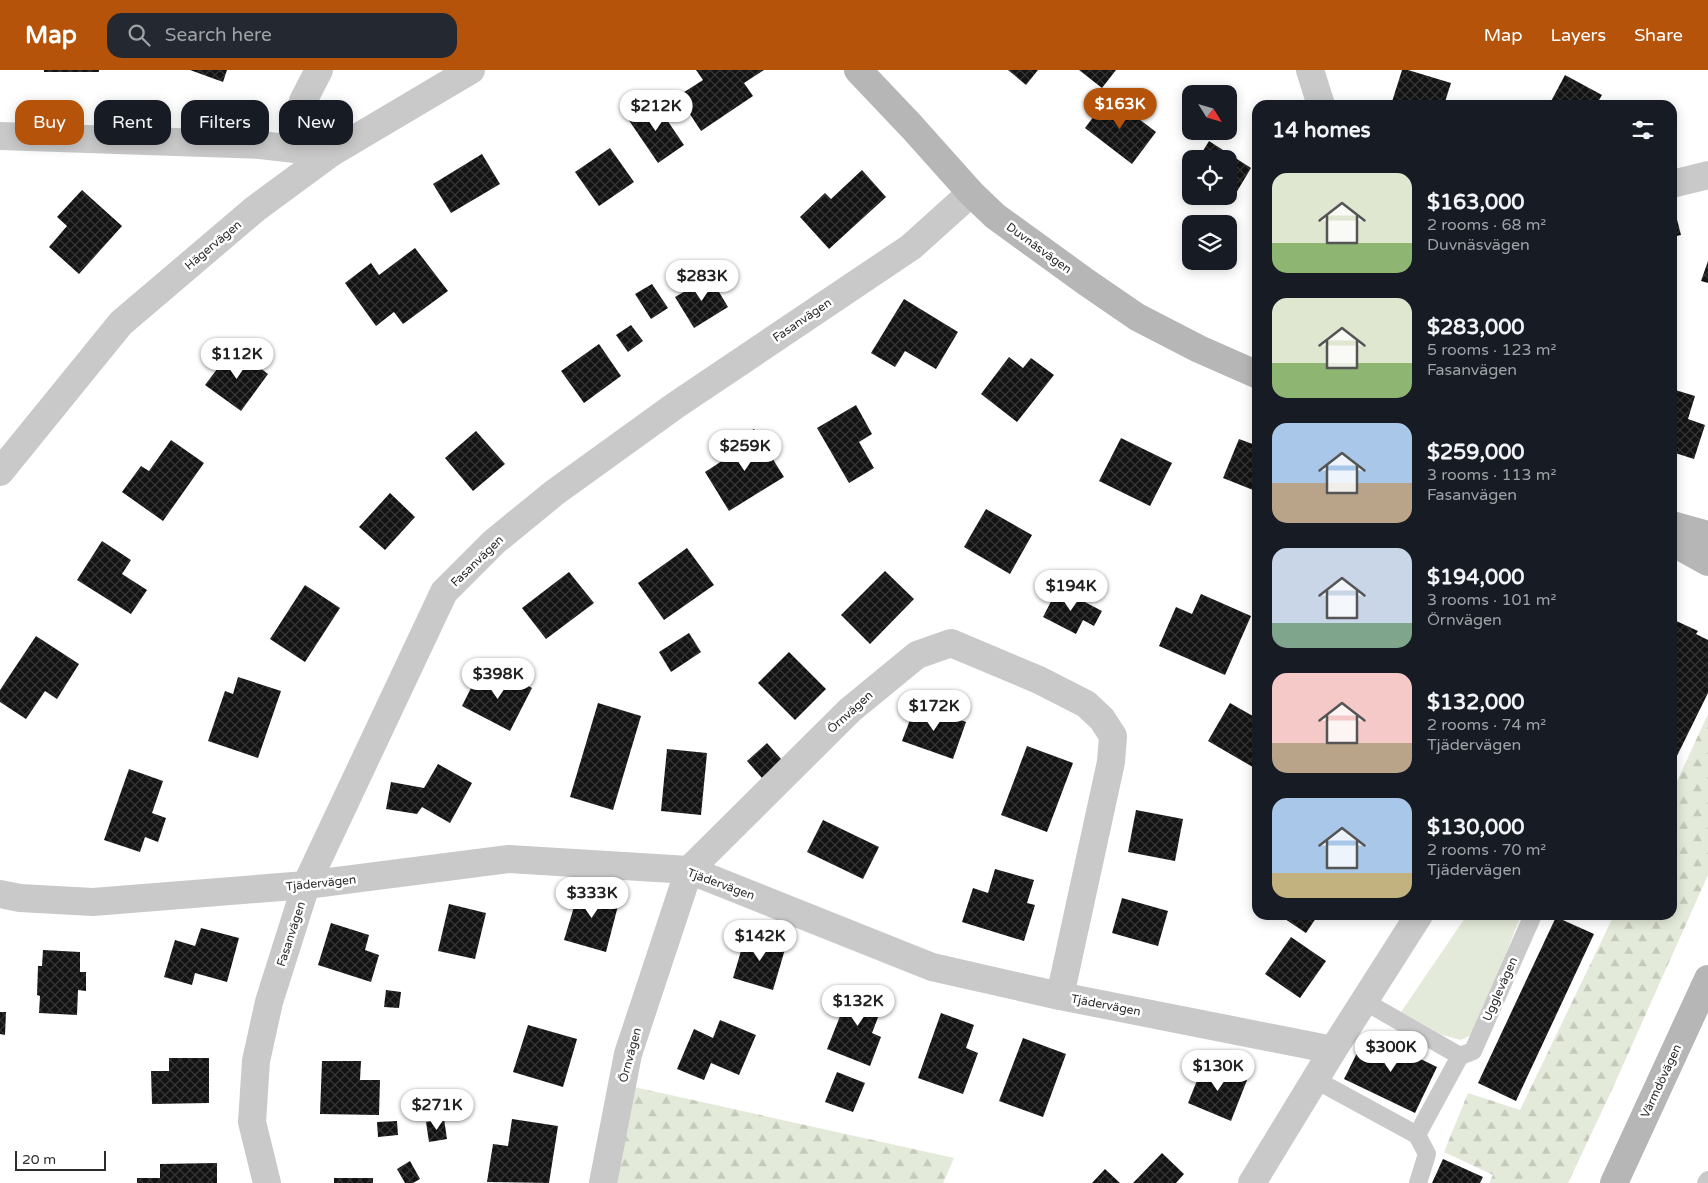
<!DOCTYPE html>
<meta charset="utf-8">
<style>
:root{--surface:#171b24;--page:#242831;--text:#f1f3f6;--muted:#9ea1a6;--accent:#b45309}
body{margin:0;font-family:"Varela Round",sans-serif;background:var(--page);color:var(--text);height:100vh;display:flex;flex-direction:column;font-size:19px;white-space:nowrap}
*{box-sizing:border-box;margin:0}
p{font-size:16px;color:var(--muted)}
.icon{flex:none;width:28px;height:28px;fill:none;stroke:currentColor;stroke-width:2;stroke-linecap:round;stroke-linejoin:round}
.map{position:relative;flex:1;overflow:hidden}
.side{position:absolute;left:1252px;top:30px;width:425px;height:820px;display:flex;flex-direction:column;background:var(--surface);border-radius:15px;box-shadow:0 2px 12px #0003}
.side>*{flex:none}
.top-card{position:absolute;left:15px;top:30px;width:475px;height:45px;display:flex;gap:10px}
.needle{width:32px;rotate:127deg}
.tools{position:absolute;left:1182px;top:15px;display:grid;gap:10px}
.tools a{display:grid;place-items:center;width:55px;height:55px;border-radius:10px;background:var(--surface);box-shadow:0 2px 12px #0003;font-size:25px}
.scale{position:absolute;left:15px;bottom:12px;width:91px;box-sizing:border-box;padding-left:5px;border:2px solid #2c2c2c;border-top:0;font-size:14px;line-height:18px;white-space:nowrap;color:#2c2c2c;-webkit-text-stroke:4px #fff;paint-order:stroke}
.price{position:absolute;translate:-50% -42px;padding:0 11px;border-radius:18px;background:#fff;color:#222;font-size:16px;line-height:32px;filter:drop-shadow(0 1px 2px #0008)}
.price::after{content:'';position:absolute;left:50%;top:30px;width:15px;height:11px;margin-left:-8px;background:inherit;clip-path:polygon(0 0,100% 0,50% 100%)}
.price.selected{background:var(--accent);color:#fff}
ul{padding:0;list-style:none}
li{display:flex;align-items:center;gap:15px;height:125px;padding:0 20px}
li span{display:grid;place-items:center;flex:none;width:140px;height:100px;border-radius:15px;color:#555}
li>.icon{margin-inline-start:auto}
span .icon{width:60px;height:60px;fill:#fffc;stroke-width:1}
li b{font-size:21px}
h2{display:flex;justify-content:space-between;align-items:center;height:60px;padding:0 20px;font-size:21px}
.pill{padding:0 18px;border-radius:15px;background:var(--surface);box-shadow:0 2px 12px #0003;font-size:18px;line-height:45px}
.pill.selected{background:var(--accent);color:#fff}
header{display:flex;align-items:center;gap:30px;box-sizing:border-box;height:70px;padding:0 25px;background:var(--accent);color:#fff}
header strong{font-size:24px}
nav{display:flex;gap:28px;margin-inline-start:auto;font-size:18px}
.search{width:350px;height:45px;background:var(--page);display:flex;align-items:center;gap:12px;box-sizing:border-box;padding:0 18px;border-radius:15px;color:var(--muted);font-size:19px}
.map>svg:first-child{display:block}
.green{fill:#e4ead9}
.forest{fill:url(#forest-firs)}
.building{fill:url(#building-cross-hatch)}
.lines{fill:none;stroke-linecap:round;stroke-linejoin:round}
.lane{stroke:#c9c9c9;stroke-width:18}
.street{stroke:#c9c9c9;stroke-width:28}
.secondary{stroke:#b6b6b6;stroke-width:28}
.labels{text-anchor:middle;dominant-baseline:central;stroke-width:5;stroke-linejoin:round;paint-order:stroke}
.street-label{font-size:12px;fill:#2c2c2c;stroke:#fff}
</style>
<header>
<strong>Map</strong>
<div class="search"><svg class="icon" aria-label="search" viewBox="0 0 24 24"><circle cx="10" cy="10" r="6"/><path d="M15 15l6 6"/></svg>Search here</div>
<nav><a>Map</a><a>Layers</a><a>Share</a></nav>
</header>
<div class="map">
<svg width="1708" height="1113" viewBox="0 0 1708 1113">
<defs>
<pattern id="forest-firs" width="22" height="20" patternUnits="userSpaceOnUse" patternTransform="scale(1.25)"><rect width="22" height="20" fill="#e4ead9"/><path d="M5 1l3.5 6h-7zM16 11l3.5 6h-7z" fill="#c4c9ba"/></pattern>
<pattern id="building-cross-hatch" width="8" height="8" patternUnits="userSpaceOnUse" patternTransform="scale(1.25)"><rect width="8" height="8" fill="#131313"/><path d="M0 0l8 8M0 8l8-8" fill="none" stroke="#363636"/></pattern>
</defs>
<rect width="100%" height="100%" fill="#fff"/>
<polygon class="green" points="1467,845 1521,845 1475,963 1461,970 1442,965 1401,942"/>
<g class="forest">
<polygon points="1708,644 1708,805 1611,1022 1568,1113 1489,1113 1493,1105 1444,1082 1468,1023 1520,1040 1614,845 1672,845 1673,720"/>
<polygon points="634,1017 954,1088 943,1113 614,1113"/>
</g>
<g class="building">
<rect x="44" y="0" width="55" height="2"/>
<polygon points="190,0 227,0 223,12"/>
<polygon points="696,0 764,0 744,13 753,26 701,61 678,26 703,10"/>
<polygon points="1008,0 1038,0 1026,15"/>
<polygon points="1079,0 1116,0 1102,18"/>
<polygon points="1402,0 1408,0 1451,13 1444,35 1391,35"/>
<polygon points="1565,5 1602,25 1596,35 1549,35"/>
<polygon points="1109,26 1156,62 1132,94 1085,58"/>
<polygon points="654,31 684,75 658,93 628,49"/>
<polygon points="1209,71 1251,98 1230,133 1218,126 1229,126 1229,89 1198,89"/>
<polygon points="610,78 634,112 599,136 575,102"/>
<polygon points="482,84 500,114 451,143 433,114"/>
<polygon points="862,100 886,127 829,179 800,147 825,123 831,129"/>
<polygon points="82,120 122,156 79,204 49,177 67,156 57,147"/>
<polygon points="1672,130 1681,165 1672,167"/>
<polygon points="415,178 448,221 403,254 394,242 376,256 345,213 371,193 379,205"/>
<polygon points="1708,191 1708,213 1701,211"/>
<polygon points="710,207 728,237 694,258 675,227"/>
<polygon points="652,214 668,238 651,249 635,224"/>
<polygon points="904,229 958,262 936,299 905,281 895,297 871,283"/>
<polygon points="631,255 643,271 628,282 616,265"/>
<polygon points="599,274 621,306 584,333 561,301"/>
<polygon points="233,278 268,304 241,341 205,315"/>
<polygon points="1009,287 1023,298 1031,288 1054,305 1017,352 981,324"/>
<polygon points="1672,319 1695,326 1688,349 1705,355 1694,389 1672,382"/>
<polygon points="856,335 872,364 859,372 874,398 849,413 817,358"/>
<polygon points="754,359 784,407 729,441 705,402 742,378 737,370"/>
<polygon points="476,361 505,394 473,421 445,388"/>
<polygon points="1121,368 1172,393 1150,436 1099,411"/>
<polygon points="1239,369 1258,376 1258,422 1223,408"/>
<polygon points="171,370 204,393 163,451 122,422 141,396 149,401"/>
<polygon points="390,423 415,447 385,480 359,457"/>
<polygon points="986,439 1032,465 1010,504 964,477"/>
<polygon points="102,471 131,490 122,504 147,520 131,544 77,510"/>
<polygon points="687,478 714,515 664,550 638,513"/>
<polygon points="885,501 914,529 870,574 841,545"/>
<polygon points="569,502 594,533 546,569 522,538"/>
<polygon points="305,515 340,538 305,592 270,569"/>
<polygon points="1058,518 1102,541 1094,556 1083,550 1076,564 1043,547"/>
<polygon points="1201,524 1251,546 1225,605 1159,576 1176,537 1192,544"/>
<polygon points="1672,549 1698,561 1696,564 1708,570 1708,623 1672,696"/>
<polygon points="689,563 701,582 671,602 659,582"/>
<polygon points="36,566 79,594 57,629 45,621 26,649 0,632 0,620"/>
<polygon points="789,582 826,619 795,650 758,613"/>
<polygon points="501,602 532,618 510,661 462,636 476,608 493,617"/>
<polygon points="238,607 281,621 258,688 208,671 225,621 233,624"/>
<polygon points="598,633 641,646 613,740 570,727"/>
<polygon points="1230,633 1258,649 1258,700 1208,671"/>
<polygon points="916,634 966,652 953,689 902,671"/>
<polygon points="767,673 782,690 762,708 747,691"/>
<polygon points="1027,676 1073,693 1047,762 1001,745"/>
<polygon points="667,679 707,683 701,745 661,741"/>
<polygon points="438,694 472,713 450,753 422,737 417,744 386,739 391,712 424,718"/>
<polygon points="129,699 163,711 152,743 166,748 158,772 145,767 140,782 104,770"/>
<polygon points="1136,740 1183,749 1175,791 1128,782"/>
<polygon points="823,750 879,777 863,809 807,782"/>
<polygon points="995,799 1034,810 1027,833 1035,835 1024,871 962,852 973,818 988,823"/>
<polygon points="580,817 620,828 606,882 564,870"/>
<polygon points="1122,828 1168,841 1158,876 1112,863"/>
<polygon points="449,834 486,843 475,889 438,881"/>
<polygon points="1279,845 1318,845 1306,863"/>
<polygon points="1556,847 1594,864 1516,1031 1478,1013"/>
<polygon points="331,853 369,865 365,880 379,885 371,912 318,895"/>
<polygon points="201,858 239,868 227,912 195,903 192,915 164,907 175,870 195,876"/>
<polygon points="746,864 786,876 773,920 733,908"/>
<polygon points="1291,867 1326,891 1300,928 1265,904"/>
<polygon points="43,880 80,882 80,902 86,902 86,921 78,920 77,945 39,943 40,926 37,925 38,896 42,896"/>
<polygon points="852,916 885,929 872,963 881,967 870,996 827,979"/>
<polygon points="386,920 401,922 399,938 384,937"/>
<polygon points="0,942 6,942 5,965 0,964"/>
<polygon points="941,943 974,955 966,978 978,983 963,1024 918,1008"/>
<polygon points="720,950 756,965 739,1005 711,993 704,1010 677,999 694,959 713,968"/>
<polygon points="528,955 577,969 563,1017 513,1002"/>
<polygon points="1367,963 1437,997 1415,1043 1344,1009"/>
<polygon points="1023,968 1066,984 1043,1047 999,1031"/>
<polygon points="169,988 209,988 209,1033 152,1034 151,1001 169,1001"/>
<polygon points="322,991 361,991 360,1010 380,1010 379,1045 320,1044"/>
<polygon points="1204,993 1247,1010 1231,1051 1188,1033"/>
<polygon points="837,1002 865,1013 853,1042 825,1032"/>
<polygon points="444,1049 447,1069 429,1072 426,1052"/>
<polygon points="512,1049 558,1056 549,1113 487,1112 493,1074 508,1076"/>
<polygon points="397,1051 398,1065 378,1067 377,1052"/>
<polygon points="1162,1083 1184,1104 1176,1113 1133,1113"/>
<polygon points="1443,1089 1483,1107 1480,1113 1432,1113"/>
<polygon points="410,1091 420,1109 413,1113 405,1113 397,1099"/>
<polygon points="217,1093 217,1113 137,1113 137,1108 160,1108 160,1094"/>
<polygon points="1105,1099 1120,1113 1092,1113"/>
<rect x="334" y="1108" width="39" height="5"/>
</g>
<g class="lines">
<g class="lane">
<polyline points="1364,931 1460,986 1417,1065 1427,1084 1418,1113"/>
<polyline points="1460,986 1473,981 1533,845"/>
<polyline points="1316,1010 1417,1065"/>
<polyline points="1706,1113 1708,1110"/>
</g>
<g class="street">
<polyline points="1310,0 1321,35"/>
<polyline points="0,66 260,75 331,83"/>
<polyline points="289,78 303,31 319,0"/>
<polyline points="1672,114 1708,105"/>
<polyline points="0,402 121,253 255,139 331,83 471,0"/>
<polyline points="0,824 20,828 93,832 306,815 509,789 689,800 932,897 1060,926 1333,980"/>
<polyline points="267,1113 252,1052 256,991 269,932 306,815 444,522 494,472 554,423 676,335 911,177 971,123"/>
<polyline points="603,1113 628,984 689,800 850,640 917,585 951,573 1039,610 1086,634 1102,649 1113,666 1111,692 1060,926"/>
<polyline points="1252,1113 1333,980 1419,845"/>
</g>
<g class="secondary">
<polyline points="858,0 912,57 971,123 995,146 1086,212 1137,247 1199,279 1258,305"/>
<polyline points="1672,455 1708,465"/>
<polyline points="1672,472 1708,492"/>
<polyline points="1614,1113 1708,909"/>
</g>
</g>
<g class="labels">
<g class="street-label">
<text transform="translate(213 175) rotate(-40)">Hägervägen</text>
<text transform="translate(1039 178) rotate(36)">Duvnäsvägen</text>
<text transform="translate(802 250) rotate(-34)">Fasanvägen</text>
<text transform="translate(477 491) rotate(-44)">Fasanvägen</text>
<text transform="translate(850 642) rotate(-42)">Örnvägen</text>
<text transform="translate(321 813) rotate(-6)">Tjädervägen</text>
<text transform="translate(721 814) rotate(20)">Tjädervägen</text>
<text transform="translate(291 864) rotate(-72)">Fasanvägen</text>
<text transform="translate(1500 919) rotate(-66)">Ugglevägen</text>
<text transform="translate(1106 935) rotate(11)">Tjädervägen</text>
<text transform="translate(630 985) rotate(-75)">Örnvägen</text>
<text transform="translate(1661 1011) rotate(-65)">Värmdövägen</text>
</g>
</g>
</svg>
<div class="tools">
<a><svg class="needle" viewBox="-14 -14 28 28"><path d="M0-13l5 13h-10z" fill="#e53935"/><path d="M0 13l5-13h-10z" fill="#9ea1a6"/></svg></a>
<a><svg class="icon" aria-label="locate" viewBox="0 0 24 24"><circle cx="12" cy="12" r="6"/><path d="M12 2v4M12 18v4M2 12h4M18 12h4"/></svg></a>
<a><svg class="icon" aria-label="layers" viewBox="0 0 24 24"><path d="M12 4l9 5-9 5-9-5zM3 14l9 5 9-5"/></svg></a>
</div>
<div class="scale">20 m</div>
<b class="price selected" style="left:1120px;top:60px">$163K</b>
<b class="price" style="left:656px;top:62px">$212K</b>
<b class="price" style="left:702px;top:232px">$283K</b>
<b class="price" style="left:237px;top:310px">$112K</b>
<b class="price" style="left:745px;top:402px">$259K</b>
<b class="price" style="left:1071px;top:542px">$194K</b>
<b class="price" style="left:498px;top:630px">$398K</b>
<b class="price" style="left:934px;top:662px">$172K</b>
<b class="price" style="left:592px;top:849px">$333K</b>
<b class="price" style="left:760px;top:892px">$142K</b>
<b class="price" style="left:858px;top:957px">$132K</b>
<b class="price" style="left:1391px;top:1003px">$300K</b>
<b class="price" style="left:1218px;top:1022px">$130K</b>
<b class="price" style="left:437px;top:1061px">$271K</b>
<div class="top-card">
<a class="pill selected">Buy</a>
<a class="pill">Rent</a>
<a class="pill">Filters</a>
<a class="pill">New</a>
</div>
<section class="side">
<h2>14 homes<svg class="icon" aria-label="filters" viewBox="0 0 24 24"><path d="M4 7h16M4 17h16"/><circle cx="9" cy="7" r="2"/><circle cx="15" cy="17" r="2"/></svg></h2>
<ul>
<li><span style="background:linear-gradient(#dfe7d0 70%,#8fb573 0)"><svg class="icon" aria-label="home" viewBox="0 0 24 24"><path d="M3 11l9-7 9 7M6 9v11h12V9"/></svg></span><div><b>$163,000</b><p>2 rooms · 68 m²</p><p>Duvnäsvägen</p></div></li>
<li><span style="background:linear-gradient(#dfe7d0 65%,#8fb573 0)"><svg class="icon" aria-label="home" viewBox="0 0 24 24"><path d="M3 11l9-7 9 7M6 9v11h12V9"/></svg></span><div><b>$283,000</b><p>5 rooms · 123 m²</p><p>Fasanvägen</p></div></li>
<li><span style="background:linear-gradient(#a9c7e8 60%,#b9a48a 0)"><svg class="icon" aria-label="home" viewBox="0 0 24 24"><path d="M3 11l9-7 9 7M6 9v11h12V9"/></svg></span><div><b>$259,000</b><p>3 rooms · 113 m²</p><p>Fasanvägen</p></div></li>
<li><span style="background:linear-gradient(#c9d6e8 75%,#7fa58c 0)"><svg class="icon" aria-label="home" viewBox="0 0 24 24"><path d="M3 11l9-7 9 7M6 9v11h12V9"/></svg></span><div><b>$194,000</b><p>3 rooms · 101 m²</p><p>Örnvägen</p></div></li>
<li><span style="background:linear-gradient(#f6c9c9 70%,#b9a48a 0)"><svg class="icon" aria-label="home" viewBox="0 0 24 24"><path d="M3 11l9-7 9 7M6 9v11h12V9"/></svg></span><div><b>$132,000</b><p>2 rooms · 74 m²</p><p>Tjädervägen</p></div></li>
<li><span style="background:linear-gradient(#a9c7e8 75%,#c2b280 0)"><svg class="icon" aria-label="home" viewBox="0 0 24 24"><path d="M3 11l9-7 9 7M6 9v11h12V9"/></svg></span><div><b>$130,000</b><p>2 rooms · 70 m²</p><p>Tjädervägen</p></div></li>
</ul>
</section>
</div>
